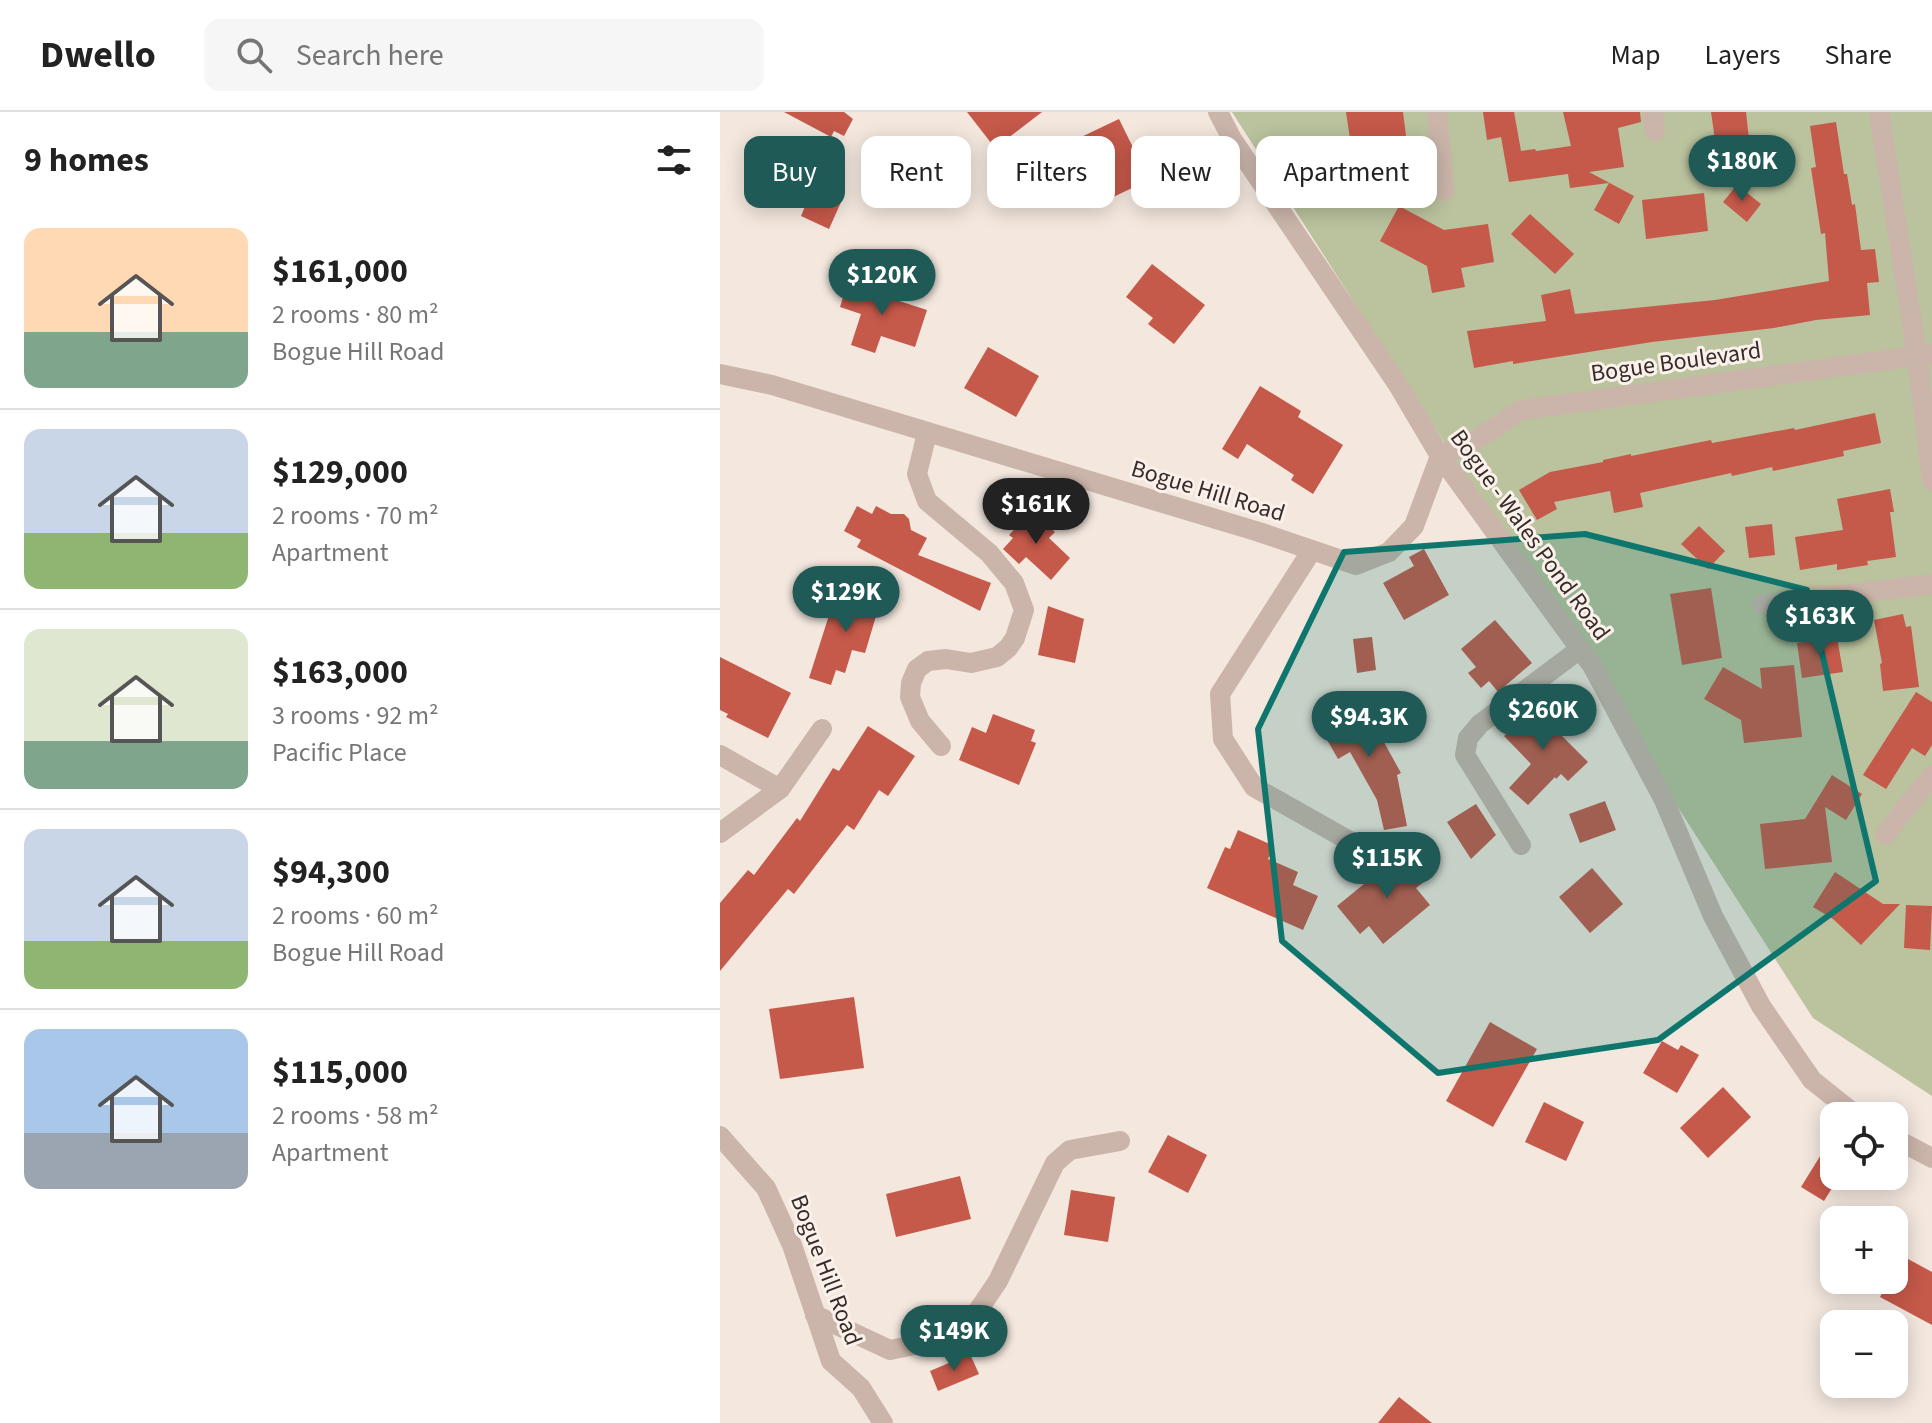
<!DOCTYPE html>
<meta charset="utf-8">
<style>
:root{--surface:#fff;--page:#f6f6f6;--text:#222;--muted:#767676;--line:#e0e0e0;--accent:#1f5a57}
body{margin:0;font-family:"Source Sans 3",sans-serif;background:var(--page);color:var(--text);height:100vh;display:flex;flex-direction:column;font-size:30px;white-space:nowrap}
*{box-sizing:border-box;margin:0}
p{font-size:26px;color:var(--muted)}
.icon{flex:none;width:44px;height:44px;fill:none;stroke:currentColor;stroke-width:2;stroke-linecap:round;stroke-linejoin:round}
.map{position:relative;flex:1;overflow:hidden}
.side{display:flex;flex-direction:column;background:var(--surface);width:720px}
.side>*{flex:none}
.guide{position:absolute;left:24px;top:24px;width:760px;height:72px;display:flex;gap:16px}
.buttons{position:absolute;left:1100px;top:990px;display:grid;gap:16px}
.buttons a{display:grid;place-items:center;width:88px;height:88px;border-radius:16px;background:var(--surface);box-shadow:0 4px 20px #0003;font-size:40px}
.price{position:absolute;translate:-50% -68px;padding:0 18px;border-radius:28px;background:var(--accent);color:#fff;font-size:26px;line-height:52px;filter:drop-shadow(0 2px 4px #0008)}
.price::after{content:'';position:absolute;left:50%;top:48px;width:24px;height:18px;margin-left:-12px;background:inherit;clip-path:polygon(0 0,100% 0,50% 100%)}
.price.selected{background:#222;color:#fff}
ul{padding:0;list-style:none}
li{display:flex;align-items:center;gap:24px;height:200px;padding:0 24px}
li+li{border-top:2px solid var(--line)}
li span{display:grid;place-items:center;flex:none;width:224px;height:160px;border-radius:16px;color:#555}
li>.icon{margin-inline-start:auto}
span .icon{width:96px;height:96px;fill:#fffc;stroke-width:1}
li b{font-size:34px}
h2{display:flex;justify-content:space-between;align-items:center;height:96px;padding:0 24px;font-size:34px}
.chip{padding:0 28px;border-radius:16px;background:var(--surface);box-shadow:0 4px 20px #0003;font-size:28px;line-height:72px}
.chip.selected{background:var(--accent);color:#fff}
header{display:flex;align-items:center;gap:48px;box-sizing:border-box;height:112px;padding:0 40px;background:var(--surface);border-bottom:2px solid var(--line)}
header strong{font-size:38px}
nav{display:flex;gap:44px;margin-inline-start:auto;font-size:28px}
.search{width:560px;height:72px;background:var(--page);display:flex;align-items:center;gap:20px;box-sizing:border-box;padding:0 28px;border-radius:16px;color:var(--muted);font-size:30px}
main{display:flex;flex:1;min-height:0}
.map>svg:first-child{display:block}
.green{fill:#bac29e}
.building{fill:#c5594a}
.lines{fill:none;stroke-linecap:round;stroke-linejoin:round}
.minor{stroke:#cbb5aa;stroke-width:20}
.marked{fill:#0f766e;fill-opacity:0.2;stroke:#0f766e;stroke-width:6;stroke-linejoin:round}
.labels{text-anchor:middle;dominant-baseline:central;stroke-width:6;stroke-linejoin:round;paint-order:stroke}
.street-label{font-size:24px;fill:#382c29;stroke:#faf1eb}
</style>
<header>
<strong>Dwello</strong>
<div class="search"><svg class="icon" aria-label="search" viewBox="0 0 24 24"><circle cx="10" cy="10" r="6"/><path d="M15 15l6 6"/></svg>Search here</div>
<nav><a>Map</a><a>Layers</a><a>Share</a></nav>
</header>
<main>
<section class="side">
<h2>9 homes<svg class="icon" aria-label="filters" viewBox="0 0 24 24"><path d="M4 7h16M4 17h16"/><circle cx="9" cy="7" r="2"/><circle cx="15" cy="17" r="2"/></svg></h2>
<ul>
<li><span style="background:linear-gradient(#ffd9b3 65%,#7fa58c 0)"><svg class="icon" aria-label="home" viewBox="0 0 24 24"><path d="M3 11l9-7 9 7M6 9v11h12V9"/></svg></span><div><b>$161,000</b><p>2 rooms · 80 m²</p><p>Bogue Hill Road</p></div></li>
<li><span style="background:linear-gradient(#c9d6e8 65%,#8fb573 0)"><svg class="icon" aria-label="home" viewBox="0 0 24 24"><path d="M3 11l9-7 9 7M6 9v11h12V9"/></svg></span><div><b>$129,000</b><p>2 rooms · 70 m²</p><p>Apartment</p></div></li>
<li><span style="background:linear-gradient(#dfe7d0 70%,#7fa58c 0)"><svg class="icon" aria-label="home" viewBox="0 0 24 24"><path d="M3 11l9-7 9 7M6 9v11h12V9"/></svg></span><div><b>$163,000</b><p>3 rooms · 92 m²</p><p>Pacific Place</p></div></li>
<li><span style="background:linear-gradient(#c9d6e8 70%,#8fb573 0)"><svg class="icon" aria-label="home" viewBox="0 0 24 24"><path d="M3 11l9-7 9 7M6 9v11h12V9"/></svg></span><div><b>$94,300</b><p>2 rooms · 60 m²</p><p>Bogue Hill Road</p></div></li>
<li><span style="background:linear-gradient(#a9c7e8 65%,#9aa5b1 0)"><svg class="icon" aria-label="home" viewBox="0 0 24 24"><path d="M3 11l9-7 9 7M6 9v11h12V9"/></svg></span><div><b>$115,000</b><p>2 rooms · 58 m²</p><p>Apartment</p></div></li>
</ul>
</section>
<div class="map">
<svg width="1212" height="1311" viewBox="0 0 1212 1311">
<rect width="100%" height="100%" fill="#f3e7de"/>
<polygon class="green" points="512,0 1212,0 1212,984 1093,906"/>
<g class="building">
<polygon points="64,0 124,0 133,7 124,24 114,19 111,25"/>
<polygon points="247,0 322,0 275,36"/>
<polygon points="626,0 683,0 688,40 678,42 686,83 649,90 640,46 633,47"/>
<polygon points="763,0 794,0 801,39 815,37 816,39 851,34 843,0 920,0 921,10 898,16 904,55 869,60 914,84 899,112 874,98 889,71 850,76 848,62 789,70 781,25 767,28"/>
<polygon points="991,0 1026,0 1030,36 1000,39 998,27 995,28"/>
<polygon points="399,7 429,68 389,87 359,26"/>
<polygon points="1116,10 1124,62 1127,62 1132,93 1135,92 1141,138 1155,137 1159,170 1147,171 1150,203 1096,208 1054,216 932,230 793,252 793,249 754,256 747,219 826,209 821,183 850,177 855,202 995,188 1109,169 1105,121 1101,122 1091,56 1096,55 1090,14"/>
<polygon points="146,29 165,35 160,52 141,46"/>
<polygon points="1017,73 1041,92 1027,110 1003,90"/>
<polygon points="102,79 122,88 109,117 81,104 88,87 97,91"/>
<polygon points="984,81 988,119 926,127 922,88"/>
<polygon points="679,94 724,118 768,112 774,150 741,156 745,175 712,181 707,154 660,129"/>
<polygon points="810,102 854,142 835,162 791,122"/>
<polygon points="432,152 485,193 454,232 428,212 433,206 406,185"/>
<polygon points="151,170 176,178 173,187 207,198 195,235 161,224 155,241 131,233 141,202 120,195 127,172 148,179"/>
<polygon points="268,235 319,264 296,305 244,276"/>
<polygon points="540,274 581,299 578,305 623,333 593,382 571,368 574,363 527,332 518,347 502,337"/>
<polygon points="1155,301 1161,331 1123,339 1124,344 1053,359 1052,355 1012,364 1011,361 920,381 923,395 894,401 890,379 834,390 837,397 817,408 799,378 830,360 883,350 883,348 911,342 911,344 991,328 992,331 1074,316 1075,318"/>
<polygon points="1170,377 1174,400 1170,400 1176,445 1147,449 1148,453 1117,458 1117,452 1080,458 1075,425 1123,418 1117,387"/>
<polygon points="137,394 152,402 156,394 171,402 184,402 189,407 191,418 207,426 198,443 271,471 260,499 137,435 141,428 124,419"/>
<polygon points="312,399 335,420 329,426 350,446 331,468 306,445 299,452 283,437 293,426 289,423"/>
<polygon points="1052,412 1055,443 1029,446 1025,415"/>
<polygon points="979,414 1005,439 988,457 961,432"/>
<polygon points="704,437 729,483 684,508 663,471 694,454 689,445"/>
<polygon points="129,475 162,484 145,541 132,538 125,561 116,558 111,573 89,566 111,497 122,500"/>
<polygon points="991,476 1002,546 962,553 950,482"/>
<polygon points="328,494 364,507 355,551 318,543"/>
<polygon points="1183,502 1186,515 1191,514 1199,575 1163,579 1160,552 1162,551 1154,508"/>
<polygon points="775,508 812,551 778,580 769,569 761,576 748,561 756,555 741,537"/>
<polygon points="652,525 656,558 637,561 633,527"/>
<polygon points="1117,525 1123,560 1082,566 1077,531"/>
<polygon points="0,545 71,581 48,626 6,605 8,602 0,598"/>
<polygon points="1074,553 1082,625 1024,631 1021,608 984,587 1003,555 1042,577 1040,556"/>
<polygon points="1196,580 1212,590 1212,633 1205,644 1192,636 1166,677 1143,663"/>
<polygon points="639,585 681,661 677,663 687,714 664,718 657,688 630,640 618,647 606,626 617,620 607,602"/>
<polygon points="821,588 850,617 842,624 868,650 848,669 841,662 836,667 835,665 808,693 789,676 811,652 784,624"/>
<polygon points="273,602 315,618 311,629 316,631 299,673 239,648 252,615 266,621"/>
<polygon points="148,614 195,644 168,684 159,678 134,718 127,713 74,782 68,777 0,859 0,791 28,758 34,763 77,706 80,709 113,656 119,659"/>
<polygon points="1112,663 1142,682 1126,708 1105,695 1112,750 1045,757 1040,712 1085,707"/>
<polygon points="885,689 896,718 860,731 849,702"/>
<polygon points="756,692 776,723 751,747 727,710"/>
<polygon points="518,718 554,734 548,747 578,760 573,773 598,784 583,818 487,776 505,735 510,737"/>
<polygon points="682,741 705,769 696,776 710,793 663,832 649,814 640,822 617,794"/>
<polygon points="872,756 903,792 870,821 839,785"/>
<polygon points="1115,760 1163,792 1180,792 1141,833 1113,807 1093,795"/>
<polygon points="1186,793 1212,794 1210,838 1184,836"/>
<polygon points="134,885 144,956 60,967 49,897"/>
<polygon points="770,910 817,937 773,1015 726,989"/>
<polygon points="942,929 958,938 961,933 979,943 957,981 923,961"/>
<polygon points="1003,975 1031,1005 988,1046 960,1016"/>
<polygon points="824,990 864,1010 846,1049 805,1030"/>
<polygon points="448,1023 487,1043 468,1081 428,1060"/>
<polygon points="1102,1041 1114,1048 1114,1073 1104,1089 1081,1075"/>
<polygon points="240,1064 251,1107 176,1125 166,1082"/>
<polygon points="351,1078 395,1085 388,1130 344,1123"/>
<polygon points="1174,1147 1185,1153 1188,1147 1212,1160 1212,1213 1160,1185 1169,1168 1174,1168"/>
<polygon points="250,1242 259,1262 218,1279 210,1259"/>
<polygon points="679,1285 712,1311 658,1311"/>
</g>
<g class="lines">
<g class="minor">
<polyline points="498,0 512,27 678,273 720,344 873,555 944,688 993,804 1041,894 1092,968 1137,1004"/>
<polyline points="717,0 724,79"/>
<polyline points="933,0 935,19"/>
<polyline points="1159,0 1197,244 1212,369"/>
<polyline points="0,262 52,273 539,420 636,453 669,440 694,414 720,344"/>
<polyline points="207,321 197,362 207,389 269,441 294,471 304,498 295,526 288,536 277,545 251,551 226,547 208,549 197,557 191,571 190,585 200,609 221,634"/>
<polyline points="720,344 754,329 801,298 1212,242"/>
<polyline points="592,438 500,582 503,627 534,675 633,731"/>
<polyline points="1042,493 1212,472"/>
<polyline points="0,643 60,677"/>
<polyline points="0,721 60,677 102,617"/>
<polyline points="1165,723 1212,663"/>
<polyline points="801,733 745,643 748,626 760,612 860,537"/>
<polyline points="0,1024 46,1076 72,1133 111,1249 141,1276 163,1311"/>
<polyline points="1174,1026 1212,1046"/>
<polyline points="95,1203 170,1238 214,1229 255,1203 278,1169 335,1051 350,1038 400,1029"/>
</g>
</g>
<path class="marked" d="M865 422 1087 478 1156 769 938 928 718 961 562 829 538 617 624 440Z"/>
<g class="labels">
<g class="street-label">
<text transform="translate(956 250) rotate(-8)">Bogue Boulevard</text>
<text transform="translate(488 379) rotate(17)">Bogue Hill Road</text>
<text transform="translate(810 423) rotate(54)">Bogue - Wales Pond Road</text>
<text transform="translate(106 1158) rotate(69)">Bogue Hill Road</text>
</g>
</g>
</svg>
<div class="buttons">
<a><svg class="icon" aria-label="locate" viewBox="0 0 24 24"><circle cx="12" cy="12" r="6"/><path d="M12 2v4M12 18v4M2 12h4M18 12h4"/></svg></a>
<a>+</a>
<a>−</a>
</div>
<b class="price" style="left:1022px;top:91px">$180K</b>
<b class="price" style="left:162px;top:205px">$120K</b>
<b class="price selected" style="left:316px;top:434px">$161K</b>
<b class="price" style="left:126px;top:522px">$129K</b>
<b class="price" style="left:1100px;top:546px">$163K</b>
<b class="price" style="left:823px;top:640px">$260K</b>
<b class="price" style="left:649px;top:647px">$94.3K</b>
<b class="price" style="left:667px;top:788px">$115K</b>
<b class="price" style="left:234px;top:1261px">$149K</b>
<div class="guide">
<a class="chip selected">Buy</a>
<a class="chip">Rent</a>
<a class="chip">Filters</a>
<a class="chip">New</a>
<a class="chip">Apartment</a>
</div>
</div>
</main>
